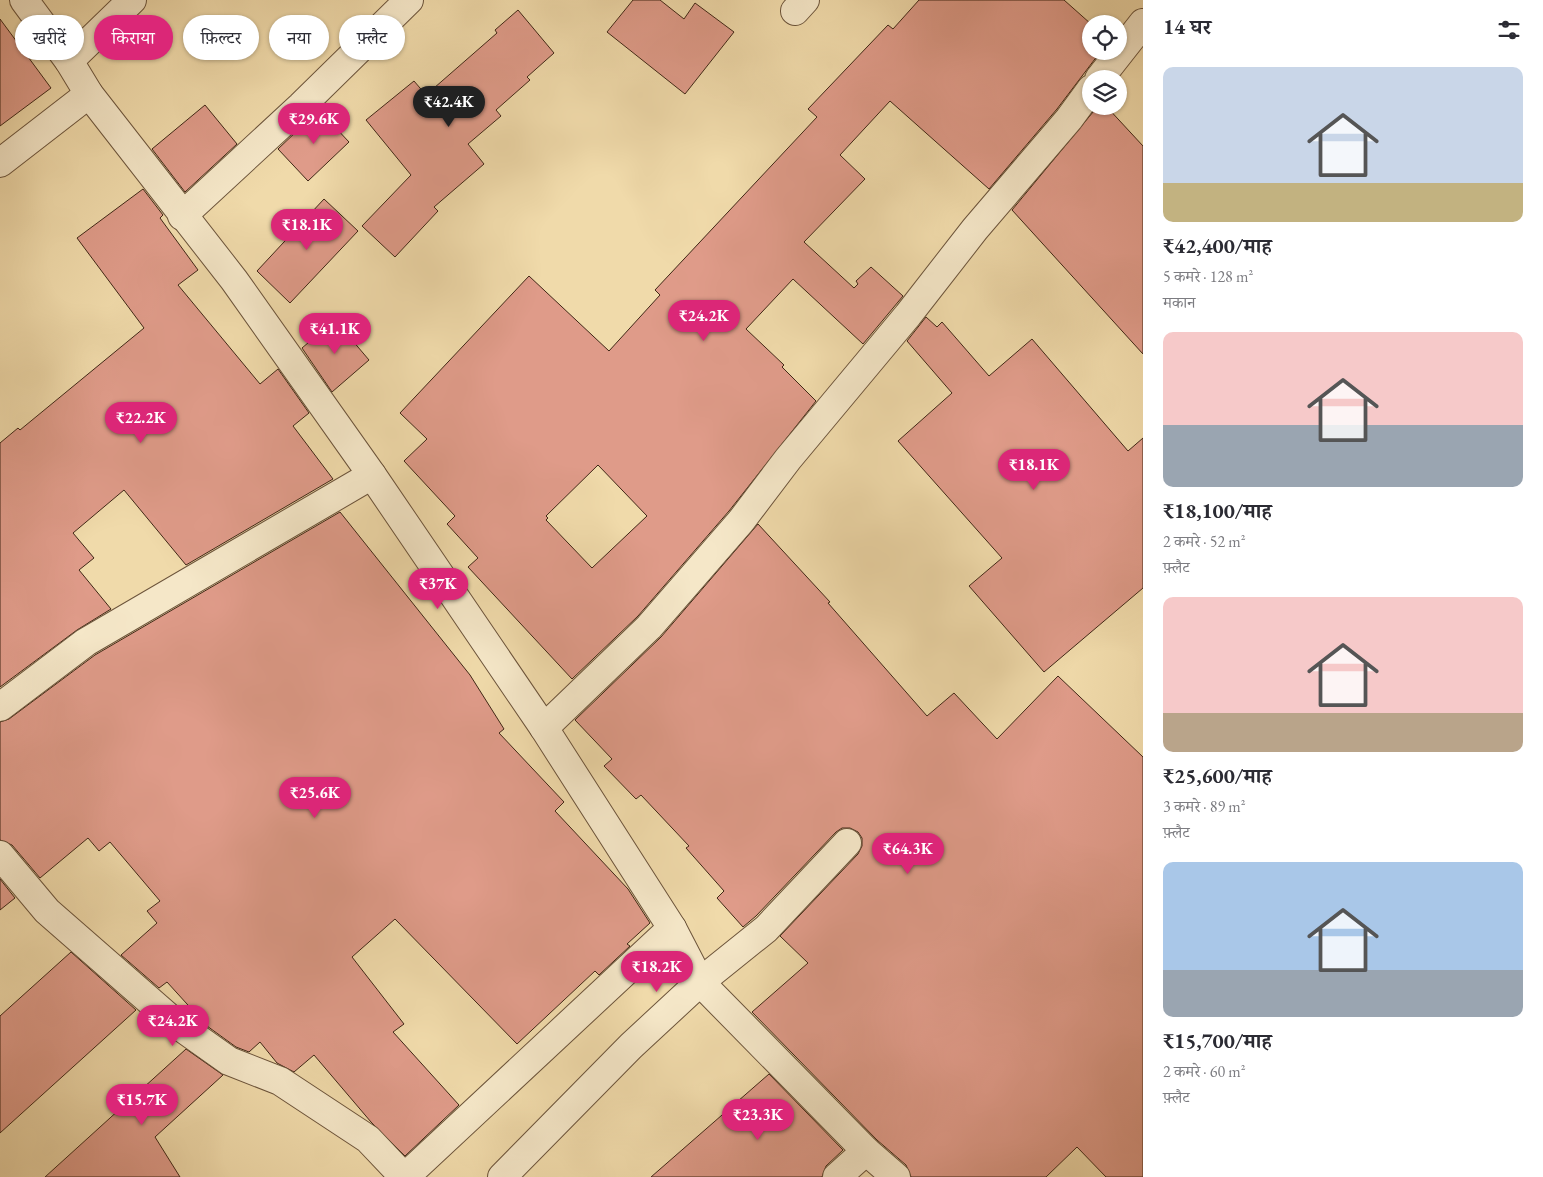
<!DOCTYPE html>
<html lang="hi">
<meta charset="utf-8">
<style>
:root{--surface:#fff;--page:#f7f7f7;--text:#2b2b33;--muted:#7c7c81;--accent:#db2777}
body{margin:0;font-family:"EB Garamond","Noto Serif Devanagari",serif;background:var(--page);color:var(--text);height:100vh;display:flex;flex-direction:column;font-size:19px;white-space:nowrap}
*{box-sizing:border-box;margin:0}
p{font-size:16px;color:var(--muted)}
.icon{flex:none;width:28px;height:28px;fill:none;stroke:currentColor;stroke-width:2;stroke-linecap:round;stroke-linejoin:round}
.map{position:relative;flex:1;overflow:hidden}
.side{display:flex;flex-direction:column;background:var(--surface);width:400px}
.side>*{flex:none}
.top-card{position:absolute;left:15px;top:15px;width:475px;height:45px;display:flex;gap:10px}
.tools{position:absolute;left:1082px;top:15px;display:grid;gap:10px}
.tools a{display:grid;place-items:center;width:45px;height:45px;border-radius:50%;background:var(--surface);box-shadow:0 1px 4px #0004;font-size:25px}
.price{position:absolute;translate:-50% -42px;padding:0 11px;border-radius:18px;background:var(--accent);color:#fff;font-size:16px;line-height:32px;filter:drop-shadow(0 1px 2px #0008)}
.price::after{content:'';position:absolute;left:50%;top:30px;width:15px;height:11px;margin-left:-8px;background:inherit;clip-path:polygon(0 0,100% 0,50% 100%)}
.price.current{background:#222;color:#fff}
ul{padding:0;list-style:none}
li{display:grid;align-content:center;gap:10px;height:265px;padding:0 20px}
li span{display:grid;place-items:center;height:155px;border-radius:10px;color:#555}
li>.icon{margin-inline-start:auto}
span .icon{width:90px;height:90px;fill:#fffc;stroke-width:1}
li b{font-size:21px}
h2{display:flex;justify-content:space-between;align-items:center;height:60px;padding:0 20px;font-size:21px}
.chip{padding:0 18px;border-radius:22px;background:var(--surface);box-shadow:0 1px 4px #0004;font-size:18px;line-height:45px}
.chip.current{background:var(--accent);color:#fff}
main{display:flex;flex:1;min-height:0}
.map>svg:first-child{display:block}
.building{fill:#df9b89;stroke:#402716;fill-rule:evenodd}
.lines{fill:none;stroke-linecap:round;stroke-linejoin:round}
.street-casing{stroke:#6c543b;stroke-width:30}
.street{stroke:#f5e7c8;stroke-width:28}
</style>
<main>
<div class="map">
<svg width="1143" height="1177" viewBox="0 0 1143 1177">
<rect width="100%" height="100%" fill="#f0daaa"/>
<filter id="stains"><feTurbulence type="fractalNoise" baseFrequency=".004" numOctaves="4"/><feColorMatrix values="0 0 0 0 .2 0 0 0 0 .09 0 0 0 0 .02 0 0 0 .5 -.17"/></filter>
<radialGradient id="worn" r=".72"><stop offset=".6" stop-color="#630" stop-opacity="0"/><stop offset="1" stop-color="#630" stop-opacity=".3"/></radialGradient>
<g class="building">
<polygon points="633,0 660,0 684,19 695,3 734,32 685,94 607,32"/>
<path d="M919 0H1064L1091 24V51H1101L1057 109 989 189 890 101 840 155 865 179 804 242 854 288 858 284 856 281 871 267 903 296 863 344 793 279 746 329 784 365 782 367 816 401 729 511 638 616 572 679 468 567 478 558 447 524 455 516 404 461 427 439 400 413 529 276 609 351 660 295 655 290 817 117 808 109 888 25 893 29ZM598 465 647 516 592 568 546 520 548 518 546 516Z"/>
<polygon points="518,10 554,53 527,77 530,80 496,110 501,116 468,144 484,164 434,207 438,211 395,257 362,226 411,175 366,120 414,81 426,95 497,33 495,30"/>
<polygon points="0,19 51,88 0,126"/>
<polygon points="205,105 237,144 185,192 152,149"/>
<polygon points="1098,106 1106,106 1143,146 1143,354 1012,210"/>
<polygon points="319,110 349,142 308,181 278,149"/>
<polygon points="143,189 163,215 160,218 198,270 178,285 260,384 278,369 309,413 293,426 333,479 186,565 124,490 73,533 94,558 79,570 111,609 77,630 0,687 0,443 18,428 20,430 144,328 77,238"/>
<polygon points="324,199 358,231 290,303 257,271"/>
<polygon points="926,317 937,327 942,322 989,376 1032,339 1128,451 1143,438 1143,588 1044,672 969,586 1002,558 898,441 952,393 907,341"/>
<polygon points="335,320 369,360 332,392 302,348"/>
<polygon points="340,512 470,675 504,729 499,733 564,802 555,811 628,889 650,923 627,944 630,946 599,975 595,971 517,1044 395,919 352,957 404,1024 393,1032 459,1105 405,1156 371,1122 314,1055 294,1072 277,1063 260,1042 249,1052 236,1047 207,1026 167,982 159,988 121,955 157,923 147,911 160,901 110,842 99,851 88,838 40,878 12,845 0,840 0,722 9,719 95,655"/>
<polygon points="758,524 830,602 828,603 927,716 954,693 997,739 1058,676 1143,757 1143,1177 1106,1177 1077,1147 1046,1177 911,1177 906,1165 877,1140 752,1012 808,963 780,936 858,854 862,846 862,838 858,832 850,828 842,828 836,832 756,916 743,927 717,898 724,891 686,848 689,846 641,795 636,799 604,766 612,759 575,720 661,637"/>
<polygon points="0,879 15,898 0,910"/>
<polygon points="71,952 136,1010 0,1133 0,1016"/>
<polygon points="186,1049 223,1075 155,1137 180,1177 45,1177"/>
<polygon points="769,1074 843,1150 826,1166 822,1177 651,1177"/>
</g>
<g class="lines">
<defs>
<g id="street">
<polyline points="24,0 69,61 89,94 234,280 372,475 544,728 672,928 700,982 866,1151 896,1177"/>
<polyline points="795,11 805,0"/>
<polyline points="69,61 132,0"/>
<polyline points="1099,79 1143,23"/>
<polyline points="0,163 89,94"/>
<polyline points="182,216 301,106 409,0"/>
<polyline points="0,707 86,642 372,475"/>
<polyline points="544,728 649,627 741,521 788,459 908,315 975,229 1069,119 1091,89"/>
<polyline points="0,855 47,911 174,1022 229,1061 280,1081 368,1139 404,1177"/>
<polyline points="405,1177 672,928"/>
<polyline points="502,1177 631,1046 700,982 766,929 847,843"/>
<polyline points="837,1177 866,1151"/>
</g>
</defs>
<use href="#street" class="street-casing"/>
<use href="#street" class="street"/>
</g>
<rect width="100%" height="100%" filter="url(#stains)"/>
<rect width="100%" height="100%" fill="url(#worn)"/>
</svg>
<div class="tools">
<a><svg class="icon" aria-label="locate" viewBox="0 0 24 24"><circle cx="12" cy="12" r="6"/><path d="M12 2v4M12 18v4M2 12h4M18 12h4"/></svg></a>
<a><svg class="icon" aria-label="layers" viewBox="0 0 24 24"><path d="M12 4l9 5-9 5-9-5zM3 14l9 5 9-5"/></svg></a>
</div>
<b class="price current" style="left:449px;top:128px">₹42.4K</b>
<b class="price" style="left:314px;top:145px">₹29.6K</b>
<b class="price" style="left:307px;top:251px">₹18.1K</b>
<b class="price" style="left:704px;top:342px">₹24.2K</b>
<b class="price" style="left:335px;top:355px">₹41.1K</b>
<b class="price" style="left:141px;top:444px">₹22.2K</b>
<b class="price" style="left:1034px;top:491px">₹18.1K</b>
<b class="price" style="left:438px;top:610px">₹37K</b>
<b class="price" style="left:315px;top:819px">₹25.6K</b>
<b class="price" style="left:908px;top:875px">₹64.3K</b>
<b class="price" style="left:657px;top:993px">₹18.2K</b>
<b class="price" style="left:173px;top:1047px">₹24.2K</b>
<b class="price" style="left:142px;top:1126px">₹15.7K</b>
<b class="price" style="left:758px;top:1141px">₹23.3K</b>
<div class="top-card">
<a class="chip">खरीदें</a>
<a class="chip current">किराया</a>
<a class="chip">फ़िल्टर</a>
<a class="chip">नया</a>
<a class="chip">फ़्लैट</a>
</div>
</div>
<section class="side">
<h2>14 घर<svg class="icon" aria-label="filters" viewBox="0 0 24 24"><path d="M4 7h16M4 17h16"/><circle cx="9" cy="7" r="2"/><circle cx="15" cy="17" r="2"/></svg></h2>
<ul>
<li><span style="background:linear-gradient(#c9d6e8 75%,#c2b280 0)"><svg class="icon" aria-label="home" viewBox="0 0 24 24"><path d="M3 11l9-7 9 7M6 9v11h12V9"/></svg></span><div><b>₹42,400/माह</b><p>5 कमरे · 128 m²</p><p>मकान</p></div></li>
<li><span style="background:linear-gradient(#f6c9c9 60%,#9aa5b1 0)"><svg class="icon" aria-label="home" viewBox="0 0 24 24"><path d="M3 11l9-7 9 7M6 9v11h12V9"/></svg></span><div><b>₹18,100/माह</b><p>2 कमरे · 52 m²</p><p>फ़्लैट</p></div></li>
<li><span style="background:linear-gradient(#f6c9c9 75%,#b9a48a 0)"><svg class="icon" aria-label="home" viewBox="0 0 24 24"><path d="M3 11l9-7 9 7M6 9v11h12V9"/></svg></span><div><b>₹25,600/माह</b><p>3 कमरे · 89 m²</p><p>फ़्लैट</p></div></li>
<li><span style="background:linear-gradient(#a9c7e8 70%,#9aa5b1 0)"><svg class="icon" aria-label="home" viewBox="0 0 24 24"><path d="M3 11l9-7 9 7M6 9v11h12V9"/></svg></span><div><b>₹15,700/माह</b><p>2 कमरे · 60 m²</p><p>फ़्लैट</p></div></li>
</ul>
</section>
</main>
